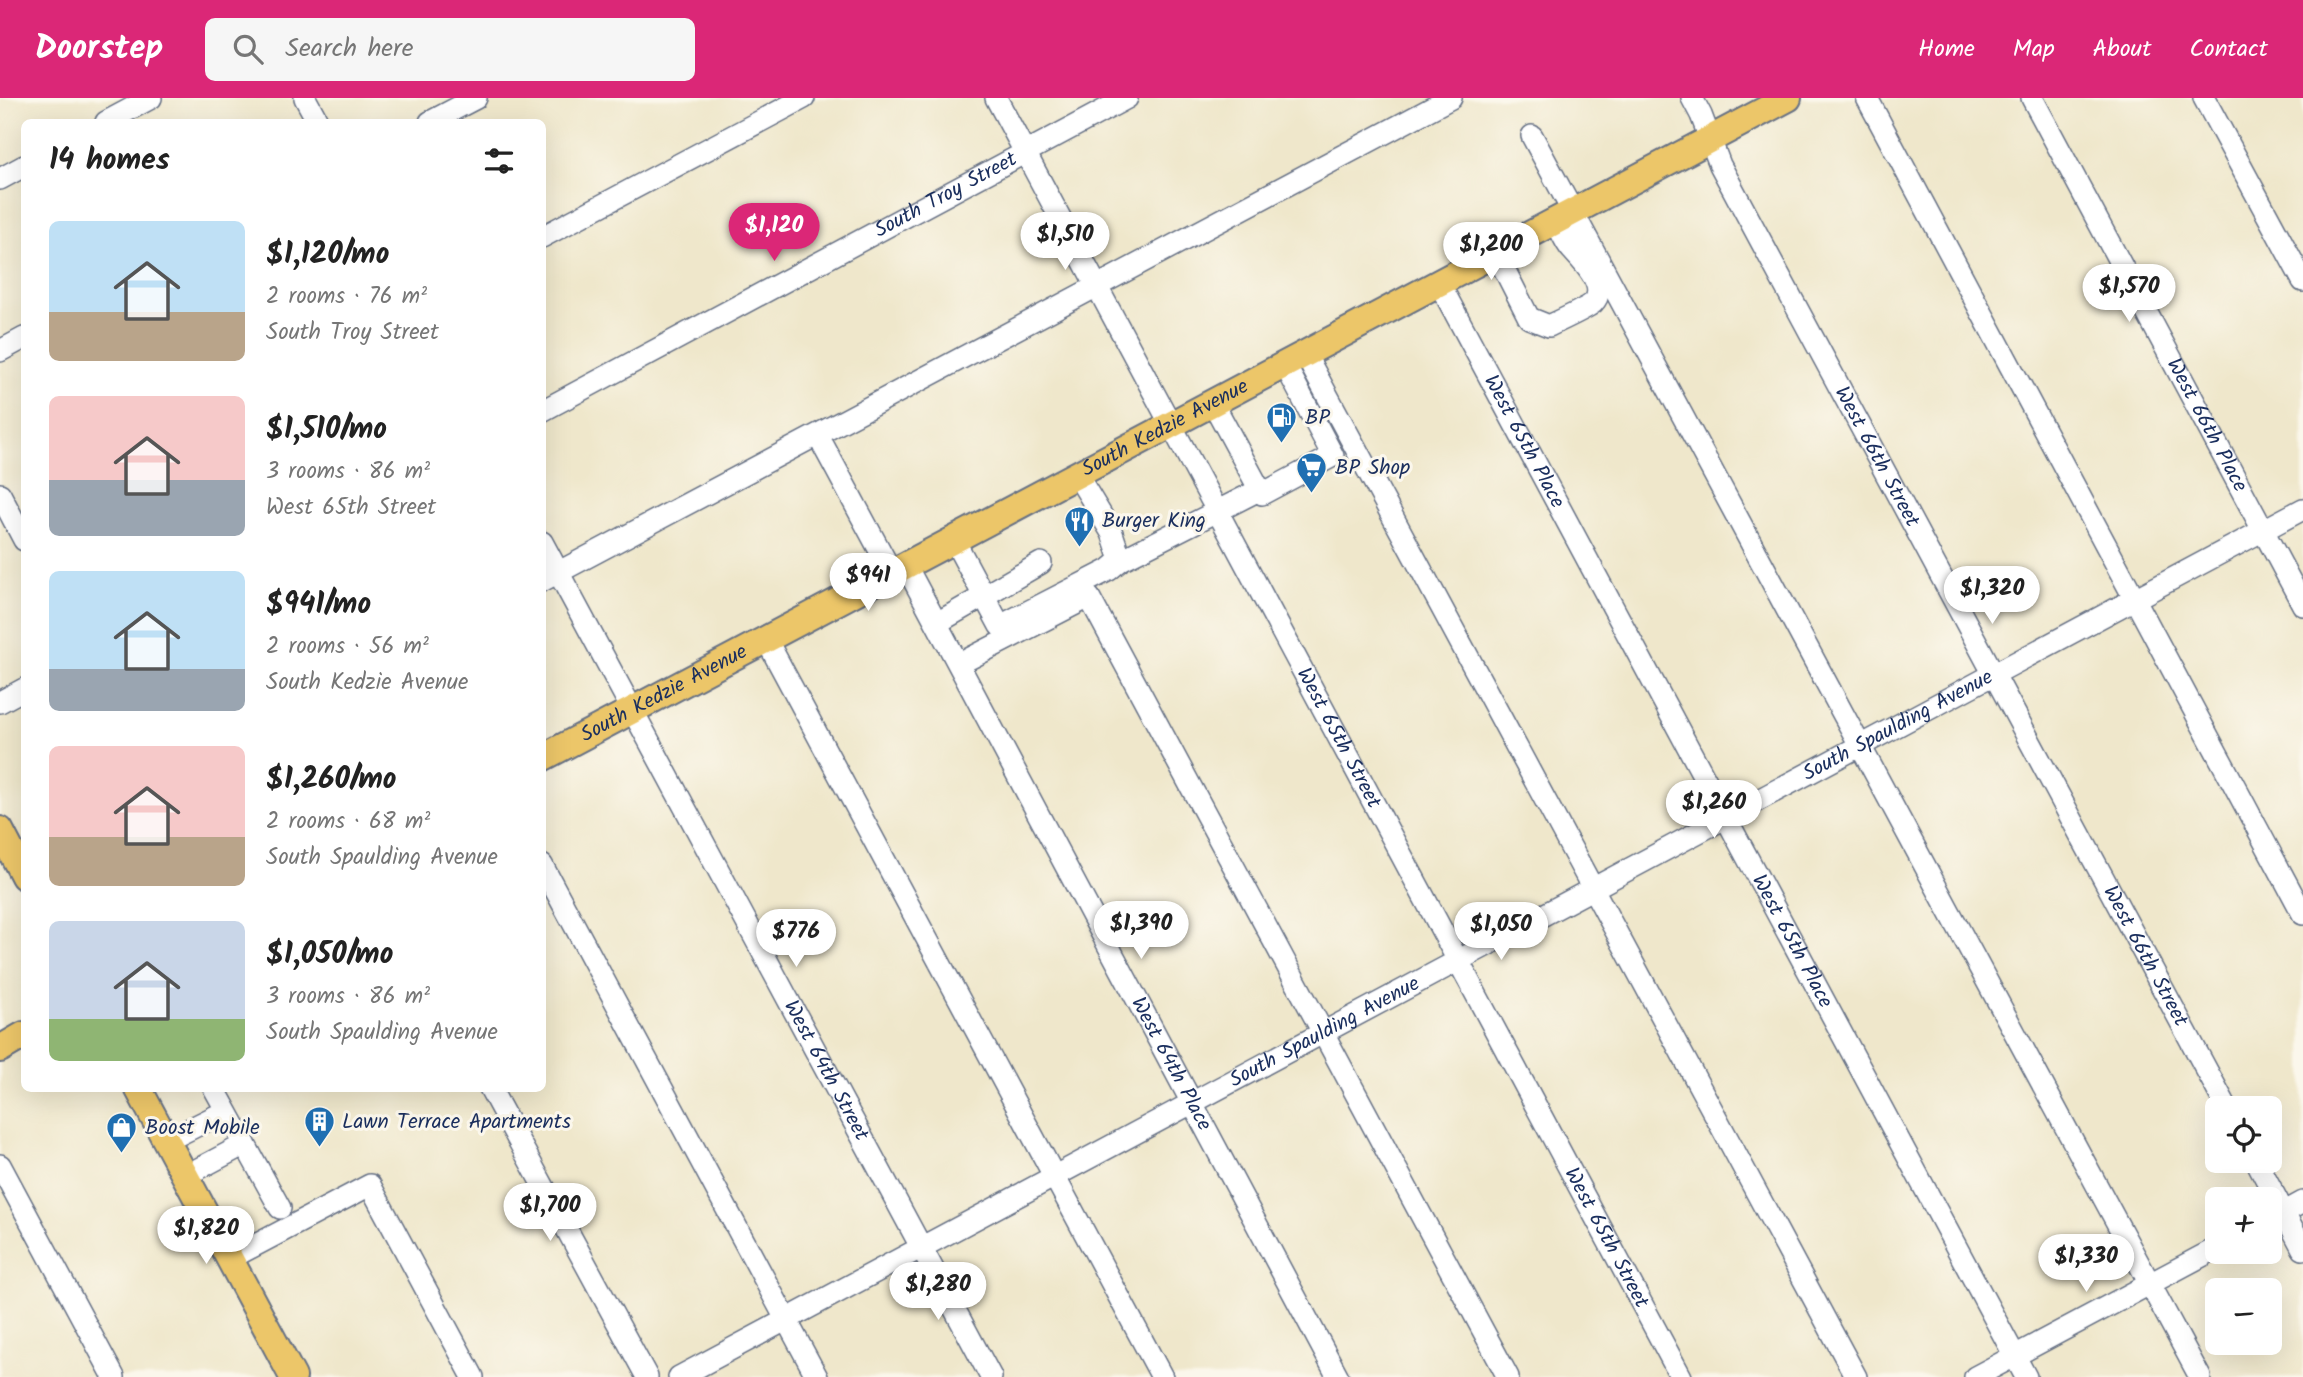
<!DOCTYPE html>
<meta charset="utf-8">
<style>
:root{--surface:#fff;--page:#f6f6f6;--text:#222;--muted:#767676;--accent:#db2777}
body{margin:0;font-family:Kalam,sans-serif;background:var(--page);color:var(--text);height:100vh;display:flex;flex-direction:column;font-size:26px;white-space:nowrap}
*{box-sizing:border-box;margin:0}
p{font-size:23px;color:var(--muted)}
.icon{flex:none;width:38px;height:38px;fill:none;stroke:currentColor;stroke-width:2;stroke-linecap:round;stroke-linejoin:round}
.map{position:relative;flex:1;overflow:hidden}
.sheet{position:absolute;left:21px;top:21px;width:525px;height:973px;display:flex;flex-direction:column;background:var(--surface);border-radius:10px;box-shadow:0 7px 28px #0002}
.sheet>*{flex:none}
.tools{position:absolute;left:2205px;top:998px;display:grid;gap:14px}
.tools a{display:grid;place-items:center;width:77px;height:77px;border-radius:10px;background:var(--surface);box-shadow:0 7px 28px #0002;font-size:35px}
.price{position:absolute;translate:-50% -60px;padding:0 16px;border-radius:24px;background:#fff;color:#222;font-size:23px;line-height:46px;filter:drop-shadow(0 2px 4px #0008)}
.price::after{content:'';position:absolute;left:50%;top:42px;width:21px;height:16px;margin-left:-10px;background:inherit;clip-path:polygon(0 0,100% 0,50% 100%)}
.price.on{background:var(--accent);color:#fff}
ul{padding:0;list-style:none}
li{display:flex;align-items:center;gap:21px;height:175px;padding:0 28px}
li span{display:grid;place-items:center;flex:none;width:196px;height:140px;border-radius:10px;color:#555}
li>.icon{margin-inline-start:auto}
span .icon{width:84px;height:84px;fill:#fffc;stroke-width:1}
li b{font-size:30px}
h2{display:flex;justify-content:space-between;align-items:center;height:84px;padding:0 28px;font-size:30px}
header{display:flex;align-items:center;gap:42px;box-sizing:border-box;height:98px;padding:0 35px;background:var(--accent);color:#fff}
header strong{font-size:33px}
nav{display:flex;gap:38px;margin-inline-start:auto;font-size:24px}
.search{width:490px;height:63px;background:var(--page);display:flex;align-items:center;gap:18px;box-sizing:border-box;padding:0 24px;border-radius:10px;color:var(--muted);font-size:26px}
.map>svg:first-child{display:block}
.lines{fill:none;stroke-linecap:round;stroke-linejoin:round}
.minor-casing{stroke:#656f84;stroke-width:24}
.major-casing{stroke:#656f84;stroke-width:30}
.minor{stroke:#fff;stroke-width:21}
.major{stroke:#ecc669;stroke-width:26}
.labels{text-anchor:middle;dominant-baseline:central;stroke-width:6;stroke-linejoin:round;paint-order:stroke}
.street-label{font-size:21px;fill:#1b2f5e;stroke:#fbf7ec}
.poi-label{font-size:21px;fill:#1b2f5e;stroke:#fbf7ec;text-anchor:start}
</style>
<header>
<strong>Doorstep</strong>
<div class="search"><svg class="icon" aria-label="search" viewBox="0 0 24 24"><circle cx="10" cy="10" r="6"/><path d="M15 15l6 6"/></svg>Search here</div>
<nav><a>Home</a><a>Map</a><a>About</a><a>Contact</a></nav>
</header>
<div class="map">
<svg width="2303" height="1279" viewBox="0 0 2303 1279">
<rect width="100%" height="100%" fill="#fbf7ec"/>
<filter id="ink" filterUnits="userSpaceOnUse"><feTurbulence type="fractalNoise" baseFrequency=".0143" numOctaves="2"/><feDisplacementMap in="SourceGraphic" scale="14" xChannelSelector="R" yChannelSelector="G"/><feConvolveMatrix kernelMatrix="1 2 1 2 8 2 1 2 1" color-interpolation-filters="sRGB"/></filter>
<filter id="wash" filterUnits="userSpaceOnUse"><feTurbulence type="fractalNoise" baseFrequency=".00686" numOctaves="4" result="noise"/><feDisplacementMap in="SourceGraphic" scale="28" xChannelSelector="R" yChannelSelector="G"/><feGaussianBlur stdDeviation="1.57" result="paint"/><feColorMatrix in="noise" values="0 0 0 0 0 0 0 0 0 0 0 0 0 0 0 0 0 1.4 0 .05"/><feComposite in="paint" operator="in"/></filter>
<g filter="url(#wash)">
<rect width="100%" height="100%" fill="#efe7cb"/>
</g>
<g filter="url(#ink)">
<g class="lines">
<defs>
<g id="minor">
<polyline points="305,0 318,24"/>
<path id="s1" d="M996 0 1681 1279"/>
<path id="s2" d="M1692 0 1701 17 1720 67 2227 1010"/>
<polyline points="1867,0 2303,816"/>
<path id="s3" d="M2032 0 2303 507"/>
<polyline points="2204,0 2303,183"/>
<polyline points="106,24 151,0"/>
<polyline points="430,24 476,0"/>
<polyline points="1532,38 2200,1279"/>
<polyline points="0,81 24,68"/>
<polyline points="542,139 804,0"/>
<path d="M1496 155 1529 220 1549 228C1559 223 1586 211 1593 205 1609 189 1582 163 1572 152 1565 145 1561 133 1556 123"/>
<path id="s4" d="M1439 185 2026 1279"/>
<polyline points="0,253 24,240"/>
<polyline points="1305,256 1856,1279"/>
<polyline points="1213,305 1262,396 1333,358 1285,267"/>
<path id="s5" d="M542 313 1127 0"/>
<polyline points="823,347 892,475"/>
<polyline points="0,396 24,442"/>
<polyline points="954,442 1000,528 1109,472 1121,462 1112,435 1077,377"/>
<path id="s6" d="M542 444 991 1279"/>
<polyline points="1121,462 1259,392"/>
<path id="s7" d="M906 468 1338 1279"/>
<polyline points="542,483 1451,0"/>
<polyline points="937,525 1041,465"/>
<polyline points="766,541 1162,1279"/>
<polyline points="959,566 1089,499 1508,1279"/>
<polyline points="0,604 24,591"/>
<polyline points="542,767 817,1279"/>
<polyline points="214,990 280,1110"/>
<polyline points="490,990 647,1279"/>
<polyline points="166,1043 226,1013"/>
<polyline points="2256,1062 2303,1151"/>
<polyline points="0,1067 114,1279"/>
<polyline points="185,1078 245,1046"/>
<polyline points="2270,1122 2303,1104"/>
<polyline points="229,1161 370,1087 473,1279"/>
<path id="s8" d="M679 1279 2303 411"/>
<polyline points="1975,1279 2217,1150"/>
</g>
<g id="major">
<path id="s9" d="M542 660 1788 0"/>
<polyline points="0,732 24,778"/>
<polyline points="0,951 24,937"/>
<polyline points="138,990 293,1279"/>
</g>
</defs>
<use href="#minor" class="minor-casing"/>
<use href="#major" class="major-casing"/>
<use href="#minor" class="minor"/>
<use href="#major" class="major"/>
</g>
</g>
<defs>
<symbol id="fuel-pin" viewBox="-11 -11 22 30"><path d="M0 17L-7.5 6A9.5 9.5 0 1 1 7.5 6Z" fill="#1f6fb2" stroke="#fbf7ec"/><path d="M-5.5-6h7V0h2V4h1.3V-2.5L3-4.5l.8-.8L6-3V5H2.5V1h-1V6h-7ZM-4.2-4.7v3.2H.2V-4.7Z" fill="#fff"/></symbol>
<symbol id="supermarket-pin" viewBox="-11 -11 22 30"><path d="M0 17L-7.5 6A9.5 9.5 0 1 1 7.5 6Z" fill="#1f6fb2" stroke="#fbf7ec"/><path d="M-6-5.5h2.5l.6 2H6L4.5 2H-2.5L-4.4-4H-6ZM-1.5 3.2a1.3 1.3 0 1 0 .1 0ZM3 3.2a1.3 1.3 0 1 0 .1 0Z" fill="#fff"/></symbol>
<symbol id="restaurant-pin" viewBox="-11 -11 22 30"><path d="M0 17L-7.5 6A9.5 9.5 0 1 1 7.5 6Z" fill="#1f6fb2" stroke="#fbf7ec"/><path d="M-5-6h1v4h1v-4h1v4h1v-4h1v5L-1.5 .5V6h-2V.5L-5-1ZM5-6V6H3V1.5H1.5Q1.5-4 5-6Z" fill="#fff"/></symbol>
<symbol id="building-pin" viewBox="-11 -11 22 30"><path d="M0 17L-7.5 6A9.5 9.5 0 1 1 7.5 6Z" fill="#1f6fb2" stroke="#fbf7ec"/><path d="M-4-6H4V6H1V3H-1V6H-4ZM-2.5-4.3h1.7v1.8h-1.7ZM.8-4.3h1.7v1.8H.8ZM-2.5-1h1.7V.8h-1.7ZM.8-1h1.7V.8H.8Z" fill="#fff"/></symbol>
<symbol id="shop-pin" viewBox="-11 -11 22 30"><path d="M0 17L-7.5 6A9.5 9.5 0 1 1 7.5 6Z" fill="#1f6fb2" stroke="#fbf7ec"/><path d="M-5-2.5h2.3a2.7 3.5 0 0 1 5.4 0H5L5.5 6h-11ZM-1.5-2.5h3a1.5 2.3 0 0 0-3 0Z" fill="#fff"/></symbol>
</defs>
<g fill-rule="evenodd">
<use href="#fuel-pin" x="1264" y="302" width="35" height="47"/>
<use href="#supermarket-pin" x="1294" y="352" width="35" height="47"/>
<use href="#restaurant-pin" x="1062" y="406" width="35" height="47"/>
<use href="#building-pin" x="302" y="1006" width="35" height="47"/>
<use href="#shop-pin" x="104" y="1012" width="35" height="47"/>
</g>
<g class="labels">
<g class="street-label">
<text stroke="none"><textPath href="#s5" startOffset="458">South Troy Street</textPath></text>
<text stroke="none"><textPath href="#s3" startOffset="371">West 66th Place</textPath></text>
<text stroke="none"><textPath href="#s9" startOffset="705">South Kedzie Avenue</textPath></text>
<text stroke="none"><textPath href="#s4" startOffset="180">West 65th Place</textPath></text>
<text stroke="none"><textPath href="#s2" startOffset="404">West 66th Street</textPath></text>
<text stroke="none"><textPath href="#s9" startOffset="138">South Kedzie Avenue</textPath></text>
<text stroke="none"><textPath href="#s8" startOffset="1382">South Spaulding Avenue</textPath></text>
<text stroke="none"><textPath href="#s1" startOffset="726">West 65th Street</textPath></text>
<text stroke="none"><textPath href="#s4" startOffset="747">West 65th Place</textPath></text>
<text stroke="none"><textPath href="#s2" startOffset="971">West 66th Street</textPath></text>
<text stroke="none"><textPath href="#s8" startOffset="732">South Spaulding Avenue</textPath></text>
<text stroke="none"><textPath href="#s7" startOffset="564">West 64th Place</textPath></text>
<text stroke="none"><textPath href="#s6" startOffset="600">West 64th Street</textPath></text>
<text stroke="none"><textPath href="#s1" startOffset="1293">West 65th Street</textPath></text>
</g>
<g class="poi-label">
<text x="1305" y="320">BP</text>
<text x="1335" y="370">BP Shop</text>
<text x="1102" y="423">Burger King</text>
<text x="342" y="1024">Lawn Terrace Apartments</text>
<text x="145" y="1030">Boost Mobile</text>
</g>
</g>
</svg>
<div class="tools">
<a><svg class="icon" aria-label="locate" viewBox="0 0 24 24"><circle cx="12" cy="12" r="6"/><path d="M12 2v4M12 18v4M2 12h4M18 12h4"/></svg></a>
<a>+</a>
<a>−</a>
</div>
<b class="price on" style="left:774px;top:165px">$1,120</b>
<b class="price" style="left:1065px;top:174px">$1,510</b>
<b class="price" style="left:1491px;top:184px">$1,200</b>
<b class="price" style="left:2129px;top:226px">$1,570</b>
<b class="price" style="left:868px;top:515px">$941</b>
<b class="price" style="left:1992px;top:528px">$1,320</b>
<b class="price" style="left:1714px;top:742px">$1,260</b>
<b class="price" style="left:1141px;top:863px">$1,390</b>
<b class="price" style="left:1501px;top:864px">$1,050</b>
<b class="price" style="left:796px;top:871px">$776</b>
<b class="price" style="left:550px;top:1145px">$1,700</b>
<b class="price" style="left:206px;top:1168px">$1,820</b>
<b class="price" style="left:2086px;top:1196px">$1,330</b>
<b class="price" style="left:938px;top:1224px">$1,280</b>
<section class="sheet">
<h2>14 homes<svg class="icon" aria-label="filters" viewBox="0 0 24 24"><path d="M4 7h16M4 17h16"/><circle cx="9" cy="7" r="2"/><circle cx="15" cy="17" r="2"/></svg></h2>
<ul>
<li><span style="background:linear-gradient(#bfe0f5 65%,#b9a48a 0)"><svg class="icon" aria-label="home" viewBox="0 0 24 24"><path d="M3 11l9-7 9 7M6 9v11h12V9"/></svg></span><div><b>$1,120/mo</b><p>2 rooms · 76 m²</p><p>South Troy Street</p></div></li>
<li><span style="background:linear-gradient(#f6c9c9 60%,#9aa5b1 0)"><svg class="icon" aria-label="home" viewBox="0 0 24 24"><path d="M3 11l9-7 9 7M6 9v11h12V9"/></svg></span><div><b>$1,510/mo</b><p>3 rooms · 86 m²</p><p>West 65th Street</p></div></li>
<li><span style="background:linear-gradient(#bfe0f5 70%,#9aa5b1 0)"><svg class="icon" aria-label="home" viewBox="0 0 24 24"><path d="M3 11l9-7 9 7M6 9v11h12V9"/></svg></span><div><b>$941/mo</b><p>2 rooms · 56 m²</p><p>South Kedzie Avenue</p></div></li>
<li><span style="background:linear-gradient(#f6c9c9 65%,#b9a48a 0)"><svg class="icon" aria-label="home" viewBox="0 0 24 24"><path d="M3 11l9-7 9 7M6 9v11h12V9"/></svg></span><div><b>$1,260/mo</b><p>2 rooms · 68 m²</p><p>South Spaulding Avenue</p></div></li>
<li><span style="background:linear-gradient(#c9d6e8 70%,#8fb573 0)"><svg class="icon" aria-label="home" viewBox="0 0 24 24"><path d="M3 11l9-7 9 7M6 9v11h12V9"/></svg></span><div><b>$1,050/mo</b><p>3 rooms · 86 m²</p><p>South Spaulding Avenue</p></div></li>
</ul>
</section>
</div>
